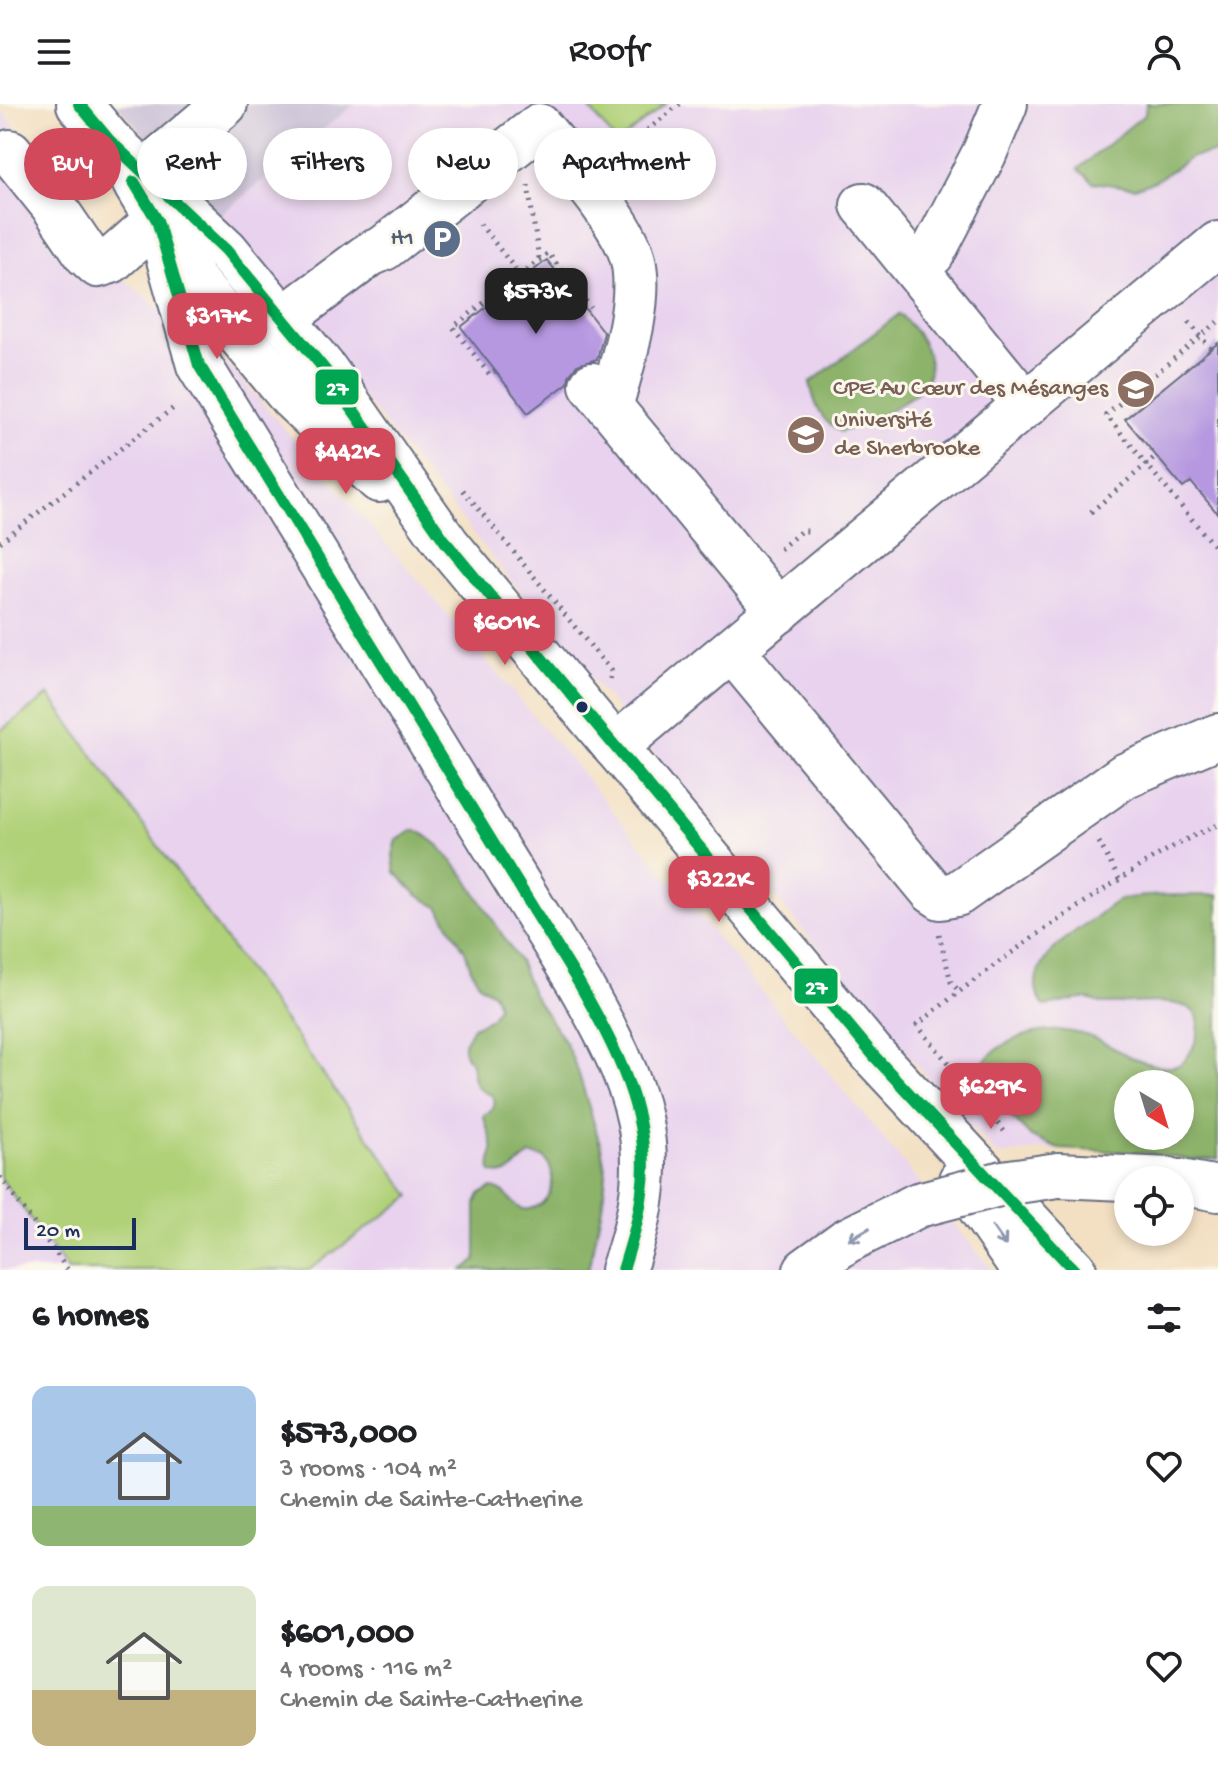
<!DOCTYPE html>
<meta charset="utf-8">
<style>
:root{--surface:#fff;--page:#f6f6f6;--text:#202124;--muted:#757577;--accent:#d1495b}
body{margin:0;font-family:"Gochi Hand",sans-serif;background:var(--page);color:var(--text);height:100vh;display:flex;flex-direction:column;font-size:30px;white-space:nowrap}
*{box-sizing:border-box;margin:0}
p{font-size:26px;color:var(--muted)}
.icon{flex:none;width:44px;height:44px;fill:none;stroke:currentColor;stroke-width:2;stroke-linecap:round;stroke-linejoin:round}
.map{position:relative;height:1166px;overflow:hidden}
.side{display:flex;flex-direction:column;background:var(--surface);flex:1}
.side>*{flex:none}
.guide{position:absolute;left:24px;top:24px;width:800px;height:72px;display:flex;gap:16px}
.needle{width:52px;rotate:142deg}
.controls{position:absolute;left:1114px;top:966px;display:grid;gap:16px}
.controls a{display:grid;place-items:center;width:80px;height:80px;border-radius:50%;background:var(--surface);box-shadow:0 4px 12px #0003;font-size:40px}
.scale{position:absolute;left:24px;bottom:20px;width:112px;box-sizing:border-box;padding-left:8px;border:4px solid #1b2f5e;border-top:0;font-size:22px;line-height:28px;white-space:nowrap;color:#1b2f5e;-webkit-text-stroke:6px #fbf7ec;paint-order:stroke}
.price{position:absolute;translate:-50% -68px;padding:0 18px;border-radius:16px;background:var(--accent);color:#fff;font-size:26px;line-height:52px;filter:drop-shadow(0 2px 4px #0008)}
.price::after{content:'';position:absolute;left:50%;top:48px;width:24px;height:18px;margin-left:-12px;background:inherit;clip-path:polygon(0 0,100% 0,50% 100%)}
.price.on{background:#222;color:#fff}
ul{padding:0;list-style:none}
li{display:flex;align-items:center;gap:24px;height:200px;padding:0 32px}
li span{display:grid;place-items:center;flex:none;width:224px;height:160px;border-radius:16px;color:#555}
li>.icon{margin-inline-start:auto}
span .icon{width:96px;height:96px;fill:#fffc;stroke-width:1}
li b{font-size:34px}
h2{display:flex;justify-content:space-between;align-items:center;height:96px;padding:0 32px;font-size:34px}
.pill{padding:0 28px;border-radius:36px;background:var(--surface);box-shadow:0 4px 12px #0003;font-size:28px;line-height:72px}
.pill.on{background:var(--accent);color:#fff}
header{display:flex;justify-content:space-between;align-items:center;height:104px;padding:0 32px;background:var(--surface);font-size:36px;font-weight:600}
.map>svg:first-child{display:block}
.built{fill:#e8d2ee;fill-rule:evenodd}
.industrial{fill:#c9bfd7}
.green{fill:#b1d179;stroke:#66806c;stroke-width:2}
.forest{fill:#8cb369;stroke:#547164;stroke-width:2;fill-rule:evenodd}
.building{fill:#b598e0}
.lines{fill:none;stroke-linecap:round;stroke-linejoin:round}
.minor-casing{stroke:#676d81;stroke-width:48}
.major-casing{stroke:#676d81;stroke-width:48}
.path{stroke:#676d81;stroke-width:5;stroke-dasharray:2 6;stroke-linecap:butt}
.minor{stroke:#fff;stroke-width:44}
.major{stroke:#fff;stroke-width:44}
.minor-bridge-casing{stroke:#676d81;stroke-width:48;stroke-linecap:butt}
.minor-bridge{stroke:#fff;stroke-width:44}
.bus-1-casing{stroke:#fbf7ec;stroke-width:18}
.bus-1{stroke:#00a651;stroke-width:12}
.oneway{stroke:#8d97ae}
.bus-dot{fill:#1b2f5e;stroke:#fbf7ec;stroke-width:3}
.labels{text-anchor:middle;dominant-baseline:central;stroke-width:6;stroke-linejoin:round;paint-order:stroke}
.service-label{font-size:24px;fill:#4e5e75;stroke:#fbf7ec;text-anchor:end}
.education-label{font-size:24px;fill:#785e54;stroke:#fbf7ec;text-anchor:end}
.line-badge{stroke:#fbf7ec;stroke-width:3}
.badge-label{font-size:22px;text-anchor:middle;font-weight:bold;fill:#fff}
</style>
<header><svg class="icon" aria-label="menu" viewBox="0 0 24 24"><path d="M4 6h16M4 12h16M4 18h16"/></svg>Roofr<svg class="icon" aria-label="person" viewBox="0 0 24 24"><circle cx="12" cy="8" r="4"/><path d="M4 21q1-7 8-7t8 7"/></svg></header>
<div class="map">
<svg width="1218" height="1166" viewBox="0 0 1218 1166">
<rect width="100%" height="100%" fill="#fbf7ec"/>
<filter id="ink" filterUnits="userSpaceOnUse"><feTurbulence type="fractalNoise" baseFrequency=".0125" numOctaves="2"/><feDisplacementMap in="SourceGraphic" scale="16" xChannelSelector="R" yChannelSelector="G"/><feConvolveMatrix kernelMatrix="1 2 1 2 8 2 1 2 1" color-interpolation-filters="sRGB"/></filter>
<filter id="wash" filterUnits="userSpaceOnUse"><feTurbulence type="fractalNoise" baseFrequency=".006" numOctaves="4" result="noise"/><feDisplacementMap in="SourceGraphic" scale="32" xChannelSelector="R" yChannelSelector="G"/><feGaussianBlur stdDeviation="1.8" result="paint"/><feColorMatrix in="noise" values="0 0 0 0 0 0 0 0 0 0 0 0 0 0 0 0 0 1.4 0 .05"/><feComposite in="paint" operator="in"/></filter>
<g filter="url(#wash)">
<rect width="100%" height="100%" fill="#f3e0c3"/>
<g class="built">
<path d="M354 0H1218V1063L1171 1052 1083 1045 1034 1046 998 1052 932 979 570 549 218 113ZM1128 980H1180V1032H1128Z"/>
<polygon points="0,3 85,119 118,170 233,266 425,484 574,660 992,1166 0,1166"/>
</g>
<polygon class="industrial" points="116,0 354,0 218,113"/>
<g class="green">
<polygon points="586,0 666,0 617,39"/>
<polygon points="49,591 411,1092 309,1166 68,1166 0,1073 0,627"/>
</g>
<g class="forest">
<polygon points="1146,0 1218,0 1218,48 1192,53 1155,77 1135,84 1093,78 1078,65 1145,10"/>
<path d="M899 210C919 228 944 261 919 286 914 292 905 296 898 301 880 314 862 322 840 328 820 316 815 302 810 279Z"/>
<path d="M414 726 422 729 438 741 465 772 519 857 532 889 565 938 578 967 601 1043 606 1069 603 1098 588 1166H463L476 1156V1099L480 1090 492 1084C496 1085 500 1086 504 1089 512 1095 517 1108 530 1105 554 1100 559 1067 543 1053L531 1051C516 1059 511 1076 491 1068 489 1057 494 1050 492 1040 491 1031 485 1022 484 1012L492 1006 495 998 492 991C473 985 473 977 472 959L464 950V939L473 923 491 914 498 902 494 890 480 881 471 865 465 847 438 803 417 791 395 768 393 751 397 736Z"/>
<path d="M1218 791V1055L1192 1056 1145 1049 1059 1045 1031 1033 1006 1007 988 987 979 965C999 932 1046 921 1082 930 1104 935 1122 952 1143 958 1154 961 1168 966 1179 961 1192 954 1207 919 1193 907 1177 892 1126 901 1104 900 1098 899 1092 895 1086 895 1076 894 1057 901 1044 902 1016 866 1067 832 1094 814 1102 808 1111 799 1120 796 1142 789 1193 792 1218 791ZM1128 980H1180V1032H1128Z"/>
</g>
<g id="blocks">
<g class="building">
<polygon points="547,156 604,229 597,255 577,261 569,272 568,279 528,309 461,223"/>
<polygon points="1218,239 1218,410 1191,378 1183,384 1125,315"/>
</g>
</g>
</g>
<g filter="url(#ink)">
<use href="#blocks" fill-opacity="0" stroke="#676d81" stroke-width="2"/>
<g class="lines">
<defs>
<g id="minor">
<polyline points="10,48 55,104 87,151 98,161 111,157 176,99"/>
<polyline points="134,77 225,0"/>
<polyline points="863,101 1026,301"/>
<path d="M164 138 199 261 579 879C639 984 666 1046 623 1166"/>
<polyline points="915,164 932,150 984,50 1005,0"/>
<path d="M283 215 370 150 384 144 539 22C565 54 621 114 632 152 644 195 622 260 610 303"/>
<polyline points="592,281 779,507"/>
<polyline points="732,546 932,787 941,793 957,790 1124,672 1218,632"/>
<polyline points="615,643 1218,140"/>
<polyline points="1058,1071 1169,1076"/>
<polyline points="1180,1078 1218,1085"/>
<polyline points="806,1166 846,1137 918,1101"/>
</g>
<g id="major">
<polyline points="79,0 109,36 226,146 325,266 447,440 582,603 875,953 1074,1166"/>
<polyline points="136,81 194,177 292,294 379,376"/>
<polyline points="961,1076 1023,1166"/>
</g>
</defs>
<use href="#minor" class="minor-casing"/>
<use href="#major" class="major-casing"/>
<g class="path">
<polyline points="616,51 680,0"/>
<polyline points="528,81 539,155"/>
<polyline points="480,120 520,171"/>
<polyline points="1189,218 1211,245"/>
<polyline points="1218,218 1106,311 1218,447"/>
<polyline points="495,267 490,271 453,223 548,149 591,204"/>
<polyline points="463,386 611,567 610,575"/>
<polyline points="1091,408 1156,352"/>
<polyline points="0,438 176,302"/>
<polyline points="780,445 801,427 812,427"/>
<polyline points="1099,738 1119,775"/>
<polyline points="939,830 951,878 960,888"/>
<path d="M1004 1027 917 921C979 871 1044 824 1111 781 1145 759 1180 736 1218 721"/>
<polyline points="0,1073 68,1166"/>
</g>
<use href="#minor" class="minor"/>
<use href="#major" class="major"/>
<defs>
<polyline id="minor-bridge" points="918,1101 1003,1079 1058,1071"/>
</defs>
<use href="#minor-bridge" class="minor-bridge-casing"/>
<use href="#minor-bridge" class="minor-bridge"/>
<defs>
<g id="bus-1">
<polyline points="79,0 109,36 226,146 325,266 447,440 582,603 875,953 1074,1166"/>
<path d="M134 78 157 116 199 261 579 879C615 943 653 1012 642 1088 639 1115 631 1140 623 1166"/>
</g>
</defs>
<use href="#bus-1" class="bus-1-casing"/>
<use href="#bus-1" class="bus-1"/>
</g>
<defs><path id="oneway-shaft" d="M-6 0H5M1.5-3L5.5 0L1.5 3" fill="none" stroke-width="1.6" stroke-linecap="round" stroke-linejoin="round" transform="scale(2)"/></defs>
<g class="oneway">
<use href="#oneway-shaft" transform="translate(859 1130) rotate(150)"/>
<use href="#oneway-shaft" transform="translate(999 1132) rotate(55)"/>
</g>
</g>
<defs>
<symbol id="parking-disc" viewBox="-11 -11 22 22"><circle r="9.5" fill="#5c6f8a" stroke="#fbf7ec"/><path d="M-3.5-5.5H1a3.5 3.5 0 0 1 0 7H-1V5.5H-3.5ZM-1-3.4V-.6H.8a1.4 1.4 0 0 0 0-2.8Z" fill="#fff"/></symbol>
<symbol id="school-disc" viewBox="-11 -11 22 22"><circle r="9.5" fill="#8d6e63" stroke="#fbf7ec"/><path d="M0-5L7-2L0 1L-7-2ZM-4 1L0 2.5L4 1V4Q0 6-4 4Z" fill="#fff"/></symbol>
<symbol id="university-disc" viewBox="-11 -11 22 22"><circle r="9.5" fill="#8d6e63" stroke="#fbf7ec"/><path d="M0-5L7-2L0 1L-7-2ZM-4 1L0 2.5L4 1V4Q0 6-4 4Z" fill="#fff"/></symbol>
</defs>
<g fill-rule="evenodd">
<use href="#parking-disc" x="420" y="113" width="44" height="44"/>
<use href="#school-disc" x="1114" y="263" width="44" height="44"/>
<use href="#university-disc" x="784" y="309" width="44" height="44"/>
</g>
<circle class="bus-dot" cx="582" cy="603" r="7"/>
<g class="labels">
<g class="service-label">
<text x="414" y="135">H1</text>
</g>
<g class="education-label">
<text x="1108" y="285">CPE Au Cœur des Mésanges</text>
<text x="834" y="317" text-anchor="start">Université<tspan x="834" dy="28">de Sherbrooke</tspan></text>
</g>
</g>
<g class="line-badge">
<rect x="314" y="264" width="46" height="38" rx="8" fill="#00a651"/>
<rect x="793" y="863" width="46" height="38" rx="8" fill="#00a651"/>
</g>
<g class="badge-label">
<text x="337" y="291">27</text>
<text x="816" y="890">27</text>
</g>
</svg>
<div class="controls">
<a><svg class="needle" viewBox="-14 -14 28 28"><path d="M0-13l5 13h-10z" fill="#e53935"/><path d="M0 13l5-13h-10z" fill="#757577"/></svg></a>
<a><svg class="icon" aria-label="locate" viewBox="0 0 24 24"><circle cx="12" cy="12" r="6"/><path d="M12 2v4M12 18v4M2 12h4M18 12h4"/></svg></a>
</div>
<div class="scale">20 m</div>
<b class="price on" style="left:536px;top:232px">$573K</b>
<b class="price" style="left:217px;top:257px">$317K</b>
<b class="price" style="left:346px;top:392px">$442K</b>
<b class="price" style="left:505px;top:563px">$601K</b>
<b class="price" style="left:719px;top:820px">$322K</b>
<b class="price" style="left:991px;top:1027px">$629K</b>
<div class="guide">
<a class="pill on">Buy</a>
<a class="pill">Rent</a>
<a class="pill">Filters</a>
<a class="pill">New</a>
<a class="pill">Apartment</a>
</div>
</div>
<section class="side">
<h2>6 homes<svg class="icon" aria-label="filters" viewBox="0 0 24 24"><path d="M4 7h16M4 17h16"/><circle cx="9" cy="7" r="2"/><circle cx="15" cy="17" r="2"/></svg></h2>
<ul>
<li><span style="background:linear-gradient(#a9c7e8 75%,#8fb573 0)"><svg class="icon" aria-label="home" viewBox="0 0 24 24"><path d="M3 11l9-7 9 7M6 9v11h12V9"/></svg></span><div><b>$573,000</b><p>3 rooms · 104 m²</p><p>Chemin de Sainte-Catherine</p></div><svg class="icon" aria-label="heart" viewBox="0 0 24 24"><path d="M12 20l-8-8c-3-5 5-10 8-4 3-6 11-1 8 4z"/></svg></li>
<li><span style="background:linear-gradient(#dfe7d0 65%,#c2b280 0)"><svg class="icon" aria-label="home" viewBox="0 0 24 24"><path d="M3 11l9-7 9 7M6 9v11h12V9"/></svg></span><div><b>$601,000</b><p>4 rooms · 116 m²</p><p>Chemin de Sainte-Catherine</p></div><svg class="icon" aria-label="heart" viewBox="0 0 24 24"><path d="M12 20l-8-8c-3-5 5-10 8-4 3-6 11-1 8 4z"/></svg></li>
</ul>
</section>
